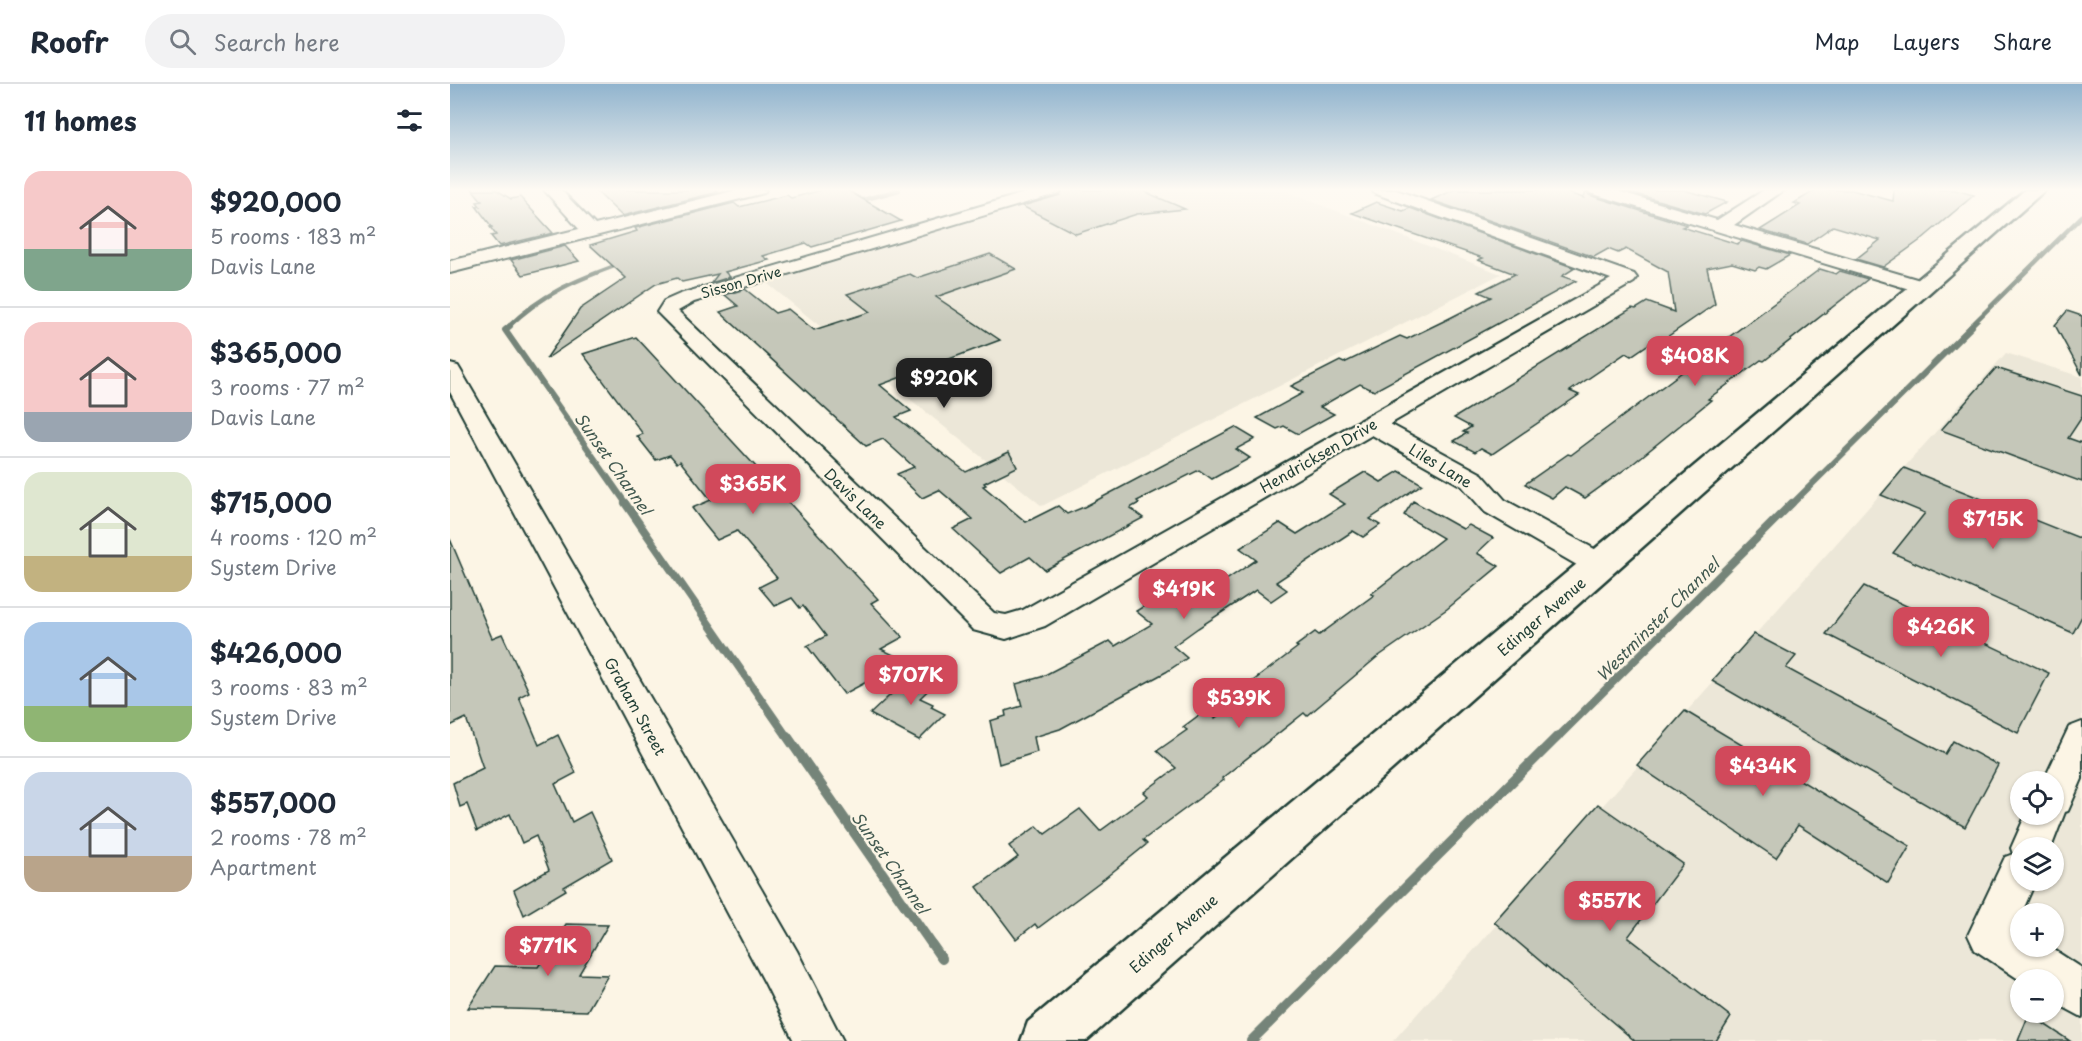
<!DOCTYPE html>
<meta charset="utf-8">
<style>
:root{--surface:#fff;--page:#f2f2f3;--text:#1f2937;--muted:#747a83;--line:#e0e1e3;--accent:#d1495b}
body{margin:0;font-family:"Playpen Sans",sans-serif;background:var(--page);color:var(--text);height:100vh;display:flex;flex-direction:column;font-size:22px;white-space:nowrap}
*{box-sizing:border-box;margin:0}
p{font-size:20px;color:var(--muted)}
.icon{flex:none;width:33px;height:33px;fill:none;stroke:currentColor;stroke-width:2;stroke-linecap:round;stroke-linejoin:round}
.map{position:relative;flex:1;overflow:hidden}
.details{display:flex;flex-direction:column;background:var(--surface);width:450px}
.details>*{flex:none}
.fabs{position:absolute;left:1560px;top:687px;display:grid;gap:12px}
.fabs a{display:grid;place-items:center;width:54px;height:54px;border-radius:50%;background:var(--surface);box-shadow:0 2px 4px #0004;font-size:30px}
.price{position:absolute;translate:-50% -51px;padding:0 14px;border-radius:12px;background:var(--accent);color:#fff;font-size:20px;line-height:39px;filter:drop-shadow(0 2px 3px #0008)}
.price::after{content:'';position:absolute;left:50%;top:36px;width:18px;height:14px;margin-left:-9px;background:inherit;clip-path:polygon(0 0,100% 0,50% 100%)}
.price.selected{background:#222;color:#fff}
ul{padding:0;list-style:none}
li{display:flex;align-items:center;gap:18px;height:150px;padding:0 24px}
li+li{border-top:2px solid var(--line)}
li span{display:grid;place-items:center;flex:none;width:168px;height:120px;border-radius:18px;color:#555}
li>.icon{margin-inline-start:auto}
span .icon{width:72px;height:72px;fill:#fffc;stroke-width:1}
li b{font-size:26px}
h2{display:flex;justify-content:space-between;align-items:center;height:72px;padding:0 24px;font-size:26px}
header{display:flex;align-items:center;gap:36px;box-sizing:border-box;height:84px;padding:0 30px;background:var(--surface);border-bottom:2px solid var(--line)}
header strong{font-size:28px}
nav{display:flex;gap:33px;margin-inline-start:auto;font-size:21px}
.search{width:420px;height:54px;background:var(--page);display:flex;align-items:center;gap:15px;box-sizing:border-box;padding:0 21px;border-radius:33px;color:var(--muted);font-size:22px}
main{display:flex;flex:1;min-height:0}
.map>svg:first-child{display:block}
.built{fill:#ece7d8;fill-rule:evenodd}
.lines{fill:none;stroke-linecap:round;stroke-linejoin:round}
.stream-far3{stroke:#758479;stroke-width:4.5}
.stream-far2{stroke:#758479;stroke-width:6}
.stream-far1{stroke:#758479;stroke-width:8}
.stream{stroke:#758479;stroke-width:10}
.building{fill:#c5c7b9;stroke:#1f3d34;stroke-width:1.5}
.minor-casing{stroke:#1f3d34;stroke-width:4}
.major-casing{stroke:#1f3d34;stroke-width:5}
.minor{fill:#fcf5e5;fill-rule:evenodd}
.major{fill:#fcf5e5;fill-rule:evenodd}
.labels{text-anchor:middle;dominant-baseline:central;stroke-width:4.5;stroke-linejoin:round;paint-order:stroke}
.far-street-label{font-size:14px;fill:#1f3d34;stroke:#fcf5e5}
.street-label{font-size:15px;fill:#1f3d34;stroke:#fcf5e5}
.water-label{font-size:16px;font-style:italic;fill:#435a51;stroke:#fcf5e5}
</style>
<header>
<strong>Roofr</strong>
<div class="search"><svg class="icon" aria-label="search" viewBox="0 0 24 24"><circle cx="10" cy="10" r="6"/><path d="M15 15l6 6"/></svg>Search here</div>
<nav><a>Map</a><a>Layers</a><a>Share</a></nav>
</header>
<main>
<section class="details">
<h2>11 homes<svg class="icon" aria-label="filters" viewBox="0 0 24 24"><path d="M4 7h16M4 17h16"/><circle cx="9" cy="7" r="2"/><circle cx="15" cy="17" r="2"/></svg></h2>
<ul>
<li><span style="background:linear-gradient(#f6c9c9 65%,#7fa58c 0)"><svg class="icon" aria-label="home" viewBox="0 0 24 24"><path d="M3 11l9-7 9 7M6 9v11h12V9"/></svg></span><div><b>$920,000</b><p>5 rooms · 183 m²</p><p>Davis Lane</p></div></li>
<li><span style="background:linear-gradient(#f6c9c9 75%,#9aa5b1 0)"><svg class="icon" aria-label="home" viewBox="0 0 24 24"><path d="M3 11l9-7 9 7M6 9v11h12V9"/></svg></span><div><b>$365,000</b><p>3 rooms · 77 m²</p><p>Davis Lane</p></div></li>
<li><span style="background:linear-gradient(#dfe7d0 70%,#c2b280 0)"><svg class="icon" aria-label="home" viewBox="0 0 24 24"><path d="M3 11l9-7 9 7M6 9v11h12V9"/></svg></span><div><b>$715,000</b><p>4 rooms · 120 m²</p><p>System Drive</p></div></li>
<li><span style="background:linear-gradient(#a9c7e8 70%,#8fb573 0)"><svg class="icon" aria-label="home" viewBox="0 0 24 24"><path d="M3 11l9-7 9 7M6 9v11h12V9"/></svg></span><div><b>$426,000</b><p>3 rooms · 83 m²</p><p>System Drive</p></div></li>
<li><span style="background:linear-gradient(#c9d6e8 70%,#b9a48a 0)"><svg class="icon" aria-label="home" viewBox="0 0 24 24"><path d="M3 11l9-7 9 7M6 9v11h12V9"/></svg></span><div><b>$557,000</b><p>2 rooms · 78 m²</p><p>Apartment</p></div></li>
</ul>
</section>
<div class="map">
<svg width="1632" height="957" viewBox="0 0 1632 957">
<rect width="100%" height="100%" fill="#fcf5e5"/>
<filter id="ink" filterUnits="userSpaceOnUse"><feTurbulence type="fractalNoise" baseFrequency=".0167" numOctaves="2"/><feDisplacementMap in="SourceGraphic" scale="12" xChannelSelector="R" yChannelSelector="G"/><feConvolveMatrix kernelMatrix="1 2 1 2 8 2 1 2 1" color-interpolation-filters="sRGB"/></filter>
<g filter="url(#ink)">
<g class="built">
<polygon points="614,106 832,106 1051,190 592,422 313,196"/>
<path d="M1556 269 1632 293V957H943ZM1570 698H1604V730H1570ZM1570 764H1604V796H1570ZM1570 830H1604V862H1570ZM1570 896H1604V928H1570Z"/>
</g>
<g class="lines">
<g class="stream-far3">
<polyline points="405,118 449,106"/>
<path d="M58 243C93 209 128 195 173 179"/>
<polyline points="1520,243 1632,132"/>
</g>
<g class="stream-far2">
<polyline points="60,242 55,246 177,421"/>
<polyline points="1341,421 1522,242"/>
</g>
<g class="stream-far1">
<polyline points="175,419 338,654"/>
<polyline points="1107,654 1342,419"/>
</g>
<g class="stream">
<polyline points="337,652 492,875"/>
<polyline points="801,957 1108,652"/>
</g>
</g>
<g class="building">
<polygon points="23,106 47,106 61,115 70,113 103,149 49,162 41,152 46,151 40,143 42,143 26,122 30,122 27,118 32,117"/>
<polygon points="145,106 265,106 268,108 172,132"/>
<polygon points="372,106 397,106 451,137 362,163 356,159 313,172 319,176 275,188 280,193 261,199 268,190 232,198 227,194 206,200 96,275 130,225 176,194 140,161 187,147 185,144 284,119 289,123 337,111 341,114"/>
<polygon points="613,106 691,106 735,125 687,130 626,150 572,122 610,111"/>
<polygon points="1004,106 1108,106 1134,114 1136,106 1139,111 1237,141 1232,143 1287,160 1292,157 1340,171 1316,185 1309,183 1305,186 1282,179 1257,184 1265,220 1214,255 1209,253 1181,272 1176,269 1120,307 1129,311 1042,370 1031,364 1025,368 1004,357 1017,349 1013,348 1021,343 1004,334 1182,224 1186,225 1197,218 1224,228 1218,188 1176,165 1168,169 1158,165 1144,173 981,116"/>
<polygon points="1173,106 1234,106 1277,118 1255,130"/>
<polygon points="1366,106 1402,106 1443,117 1444,106 1505,106 1524,111 1472,155 1433,183 1406,175 1430,156 1383,142 1357,160 1310,146 1350,121 1344,119"/>
<polygon points="926,118 953,127 960,124 1125,184 1112,192 1126,197 924,307 910,300 870,323 884,330 848,350 834,342 827,345 807,334 853,309 841,302 890,277 894,279 950,252 957,255 998,235 1041,213 1029,208 1065,190 1028,176 1033,174 902,129"/>
<polygon points="115,162 129,177 73,191 61,176"/>
<polygon points="540,170 566,185 486,213 550,256 430,301 461,327 446,333 516,388 559,368 567,383 534,399 536,401 533,402 576,438 608,422 617,430 634,423 785,343 805,355 786,365 800,374 762,395 749,386 687,417 689,419 680,424 693,434 595,486 580,473 551,489 503,445 523,435 489,406 472,414 447,390 464,383 433,355 416,362 270,228 288,222 275,211 295,205 325,229 338,225 364,246 420,228 397,210 460,190 467,194"/>
<polygon points="1370,185 1386,190 1390,187 1418,195 1314,277 1311,276 1258,315 1261,316 1185,378 1135,414 1115,403 1102,414 1075,400 1118,370 1121,371"/>
<polygon points="1617,227 1632,232 1632,291 1605,241"/>
<polygon points="186,253 428,515 421,519 453,553 431,565 456,577 394,610 357,562 376,552 353,522 350,524 342,514 325,522 309,503 327,494 287,447 267,456 254,440 242,424 261,416 230,377 227,379 220,371 206,376 187,352 193,350 133,270"/>
<polygon points="1546,284 1632,312 1632,333 1618,354 1632,359 1632,398 1491,346"/>
<polygon points="1454,384 1632,455 1632,532 1623,549 1443,469 1475,429 1431,411"/>
<polygon points="949,387 972,400 920,435 930,441 913,453 903,447 826,498 837,506 821,517 806,506 748,544 723,562 737,574 716,588 610,645 584,653 587,668 549,680 540,637 556,632 555,627 572,622 566,600 591,593 660,557 665,562 702,540 686,527 715,509 736,496 751,507 761,502 764,504 806,476 790,464 830,439 847,450 895,420 879,410 915,388 931,398"/>
<polygon points="963,417 1013,445 1019,441 1043,454 1027,469 1049,482 997,525 926,574 857,632 854,629 772,694 774,696 693,756 697,760 655,794 588,844 585,840 566,855 527,803 568,773 559,762 587,742 595,750 630,725 650,747 698,712 694,708 726,684 707,667 737,646 733,643 756,626 765,634 801,607 795,603 848,563 846,562 865,548 869,551 924,511 921,510 993,454 954,431"/>
<polygon points="0,455 42,554 52,550 79,608 69,613 89,661 108,651 126,689 105,700 122,738 140,728 162,775 114,803 116,806 74,831 64,806 99,786 86,752 72,759 60,730 27,747 17,720 10,723 3,699 33,684 16,634 0,642"/>
<polygon points="1414,502 1599,589 1568,649 1376,550"/>
<polygon points="1304,550 1346,572 1336,584 1495,670 1503,657 1548,681 1515,743 1262,597"/>
<polygon points="470,583 492,593 470,614 483,620 481,623 495,630 469,656 420,630"/>
<polygon points="1235,627 1460,762 1438,799 1348,741 1326,774 1187,681"/>
<polygon points="1148,720 1233,780 1178,853 1281,933 1266,957 1185,957 1044,838"/>
<polygon points="116,840 158,841 129,890 158,891 137,927 18,924 45,882 88,883"/>
<polygon points="1579,930 1620,957 1568,957"/>
</g>
<g class="lines">
<defs>
<g id="minor">
<polygon points="94,106 111,106 145,141 287,106 316,106 314,109 0,189 0,177 129,145"/>
<polygon points="585,106 611,106 609,109 244,218 228,227 544,529 556,531 573,526 1161,195 924,109 922,106 946,106 1184,190 1187,194 1184,198 940,340 1032,390 1055,416 1161,474 1165,481 1161,488 1150,491 1139,488 1035,428 1012,402 922,351 595,542 556,555 523,546 207,228 214,217 230,210"/>
<polygon points="1138,106 1164,106 1267,136 1314,106 1334,106 1284,141 1480,199 1483,203 1480,207 1466,207 1140,109"/>
<polygon points="0,280 8,282 11,287 347,867 393,957 344,957 315,899 0,308"/>
<polygon points="1632,638 1632,695 1618,727 1615,728 1601,764 1570,764 1570,796 1586,796 1566,842 1570,845 1570,862 1598,862 1632,884 1632,933 1604,918 1604,896 1570,896 1525,866 1518,851 1555,773 1563,770 1561,764 1576,730 1604,730 1604,698 1593,698 1619,643"/>
</g>
<polygon id="major" points="1575,106 1595,106 636,957 571,957 578,938"/>
</defs>
<use href="#minor" class="minor-casing"/>
<use href="#major" class="major-casing"/>
<use href="#minor" class="minor"/>
<use href="#major" class="major"/>
</g>
</g>
<linearGradient id="sky" x2="0" y2="1"><stop stop-color="#91b4ce"/><stop offset="0.44" stop-color="#fefaf3"/><stop offset="1" stop-color="#fefaf3" stop-opacity="0"/></linearGradient>
<rect width="1632" height="240" fill="url(#sky)"/>
<g class="labels">
<g class="far-street-label">
<text transform="translate(291 198) rotate(-16)">Sisson Drive</text>
</g>
<g class="street-label">
<text transform="translate(868 371) rotate(-30)">Hendricksen Drive</text>
<text transform="translate(991 381) rotate(31)">Liles Lane</text>
<text transform="translate(406 414) rotate(44)">Davis Lane</text>
<text transform="translate(1091 532) rotate(-41)">Edinger Avenue</text>
<text transform="translate(186 622) rotate(61)">Graham Street</text>
<text transform="translate(723 849) rotate(-41)">Edinger Avenue</text>
</g>
<g class="water-label">
<text transform="translate(164 379) rotate(55)">Sunset Channel</text>
<text transform="translate(1207 535) rotate(-45)">Westminster Channel</text>
<text transform="translate(441 778) rotate(55)">Sunset Channel</text>
</g>
</g>
</svg>
<div class="fabs">
<a><svg class="icon" aria-label="locate" viewBox="0 0 24 24"><circle cx="12" cy="12" r="6"/><path d="M12 2v4M12 18v4M2 12h4M18 12h4"/></svg></a>
<a><svg class="icon" aria-label="layers" viewBox="0 0 24 24"><path d="M12 4l9 5-9 5-9-5zM3 14l9 5 9-5"/></svg></a>
<a>+</a>
<a>−</a>
</div>
<b class="price" style="left:1245px;top:303px">$408K</b>
<b class="price selected" style="left:494px;top:325px">$920K</b>
<b class="price" style="left:303px;top:431px">$365K</b>
<b class="price" style="left:1543px;top:466px">$715K</b>
<b class="price" style="left:734px;top:536px">$419K</b>
<b class="price" style="left:1491px;top:574px">$426K</b>
<b class="price" style="left:461px;top:622px">$707K</b>
<b class="price" style="left:789px;top:645px">$539K</b>
<b class="price" style="left:1313px;top:713px">$434K</b>
<b class="price" style="left:1160px;top:848px">$557K</b>
<b class="price" style="left:98px;top:893px">$771K</b>
</div>
</main>
